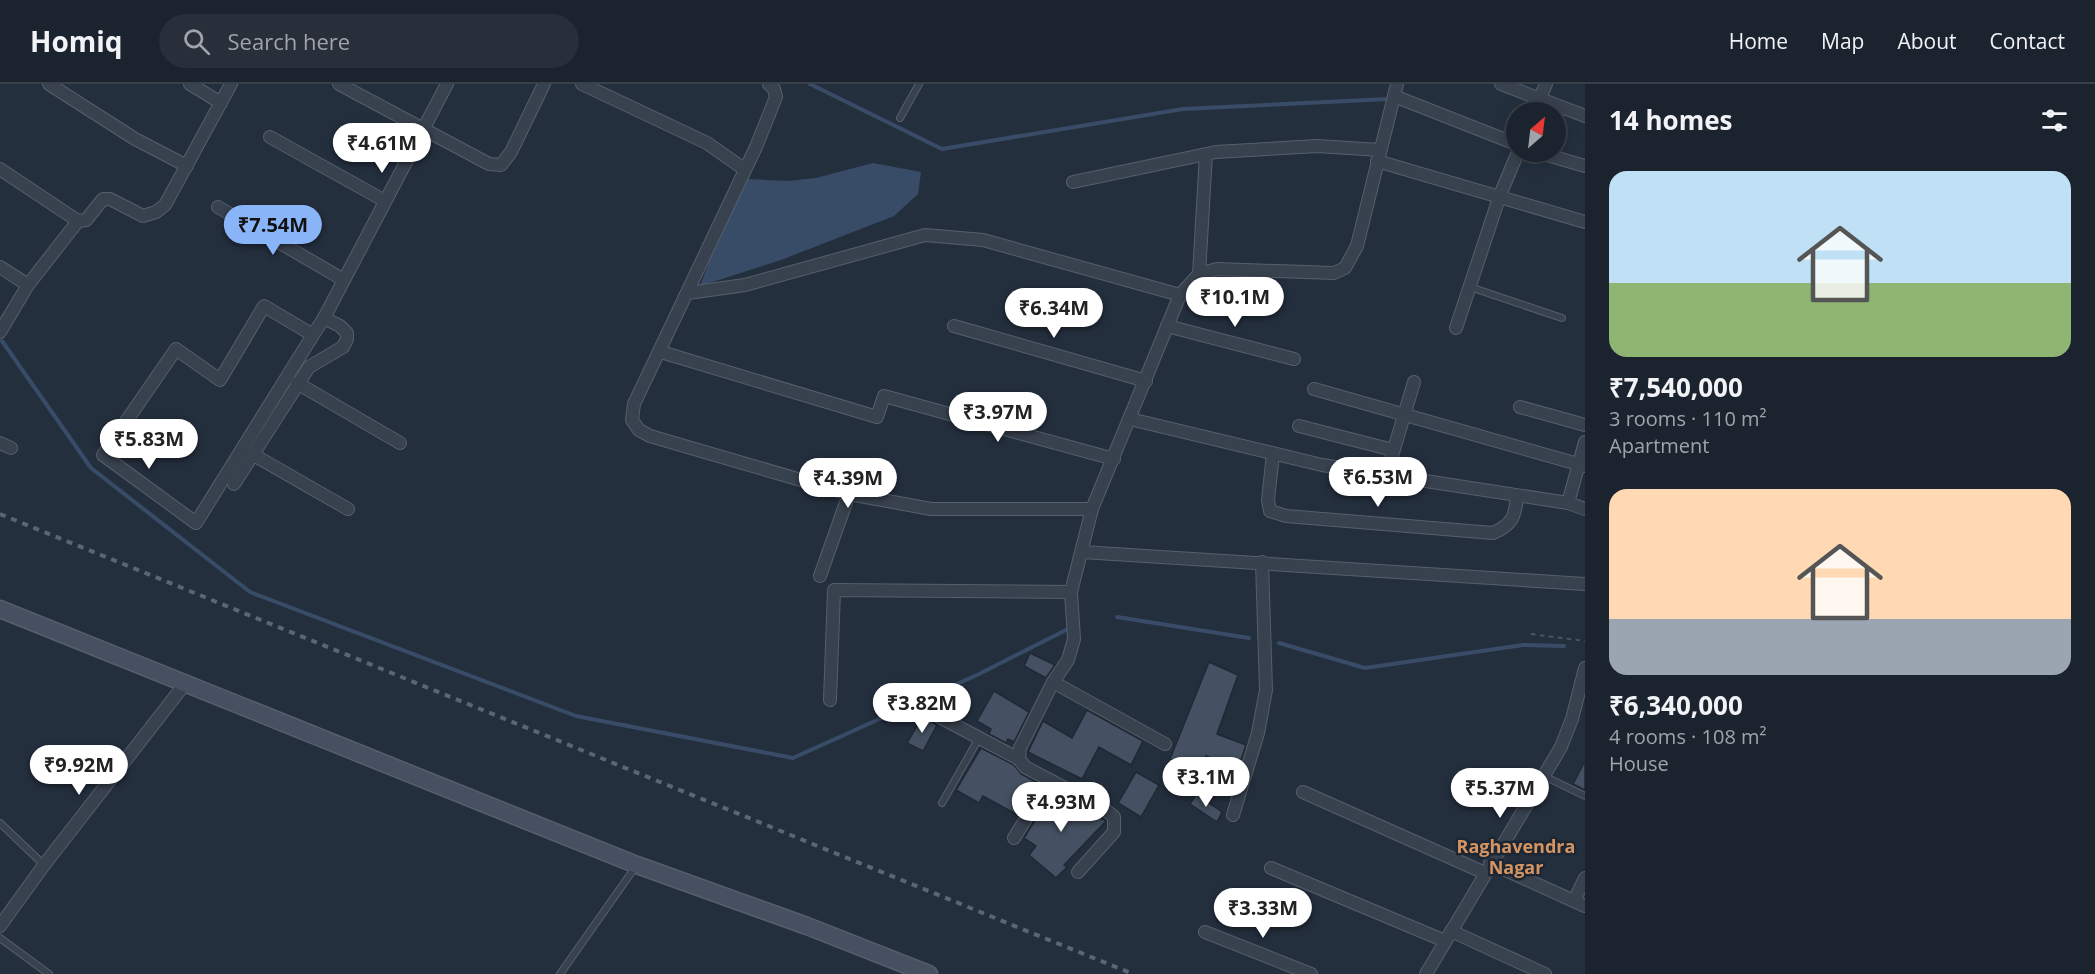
<!DOCTYPE html>
<meta charset="utf-8">
<style>
:root{--surface:#1b232e;--page:#282f3a;--text:#f1f3f6;--muted:#a0a4aa;--line:#39404a;--accent:#8ab4f8}
body{margin:0;font-family:"Open Sans",sans-serif;background:var(--page);color:var(--text);height:100vh;display:flex;flex-direction:column;font-size:22px;white-space:nowrap}
*{box-sizing:border-box;margin:0}
p{font-size:20px;color:var(--muted)}
.icon{flex:none;width:33px;height:33px;fill:none;stroke:currentColor;stroke-width:2;stroke-linecap:round;stroke-linejoin:round}
.map{position:relative;flex:1;overflow:hidden}
.sheet{display:flex;flex-direction:column;background:var(--surface);width:510px}
.sheet>*{flex:none}
.needle{width:39px;rotate:28deg}
.tools{position:absolute;left:1506px;top:18px;display:grid;gap:12px}
.tools a{display:grid;place-items:center;width:60px;height:60px;border-radius:50%;background:var(--surface);box-shadow:0 3px 15px #0003,0 0 0 2px var(--line);font-size:30px}
.price{position:absolute;translate:-50% -51px;padding:0 14px;border-radius:21px;background:#fff;color:#222;font-size:20px;line-height:39px;filter:drop-shadow(0 2px 3px #0008)}
.price::after{content:'';position:absolute;left:50%;top:36px;width:18px;height:14px;margin-left:-9px;background:inherit;clip-path:polygon(0 0,100% 0,50% 100%)}
.price.selected{background:var(--accent);color:#111}
ul{padding:0;list-style:none}
li{display:grid;align-content:center;gap:12px;height:318px;padding:0 24px}
li span{display:grid;place-items:center;height:186px;border-radius:18px;color:#555}
li>.icon{margin-inline-start:auto}
span .icon{width:108px;height:108px;fill:#fffc;stroke-width:1}
li b{font-size:26px}
h2{display:flex;justify-content:space-between;align-items:center;height:72px;padding:0 24px;font-size:26px}
header{display:flex;align-items:center;gap:36px;box-sizing:border-box;height:84px;padding:0 30px;background:var(--surface);border-bottom:2px solid var(--line)}
header strong{font-size:28px}
nav{display:flex;gap:33px;margin-inline-start:auto;font-size:21px}
.search{width:420px;height:54px;background:var(--page);display:flex;align-items:center;gap:15px;box-sizing:border-box;padding:0 21px;border-radius:33px;color:var(--muted);font-size:22px}
main{display:flex;flex:1;min-height:0}
.map>svg:first-child{display:block}
.water{fill:#394c67}
.lines{fill:none;stroke-linecap:round;stroke-linejoin:round}
.stream{stroke:#394c67;stroke-width:4}
.building{fill:#455162;stroke:#1f2835;stroke-width:1.5}
.lane-casing{stroke:#565f6c;stroke-width:8}
.street-casing{stroke:#565f6c;stroke-width:14}
.secondary-casing{stroke:#565f6c;stroke-width:19}
.path{stroke:#44595c;stroke-width:2;stroke-dasharray:4.5 4.5;stroke-linecap:butt}
.lane{stroke:#38414e;stroke-width:6}
.street{stroke:#38414e;stroke-width:12}
.secondary{stroke:#465061;stroke-width:16}
.rail{stroke:#5a6575;stroke-width:4;stroke-dasharray:6 6;stroke-linecap:butt}
.labels{text-anchor:middle;dominant-baseline:central;stroke-width:5;stroke-linejoin:round;paint-order:stroke}
.quarter-label{font-size:18px;font-weight:bold;fill:#d59563;stroke:#1d2633}
</style>
<header>
<strong>Homiq</strong>
<div class="search"><svg class="icon" aria-label="search" viewBox="0 0 24 24"><circle cx="10" cy="10" r="6"/><path d="M15 15l6 6"/></svg>Search here</div>
<nav><a>Home</a><a>Map</a><a>About</a><a>Contact</a></nav>
</header>
<main>
<div class="map">
<svg width="1585" height="890" viewBox="0 0 1585 890">
<rect width="100%" height="100%" fill="#242f3e"/>
<polygon class="water" points="873,79 921,88 918,110 894,132 781,176 700,202 723,141 747,95 788,97 816,94"/>
<g class="lines">
<g class="stream">
<polyline points="810,0 942,65 1183,25 1388,15"/>
<polyline points="2,257 91,384 250,508 576,632 793,674 977,591 1070,544"/>
<polyline points="1117,533 1249,554"/>
<polyline points="1279,559 1365,584 1523,561 1564,562"/>
</g>
</g>
<g class="building">
<polygon points="1030,569 1055,581 1046,594 1024,582"/>
<polygon points="1209,578 1238,591 1217,650 1246,661 1238,685 1206,672 1199,689 1170,675"/>
<polygon points="994,607 1029,628 1014,658 1008,655 1006,659 989,650 991,645 977,637"/>
<polygon points="1087,626 1143,657 1131,681 1099,663 1082,695 1028,668 1043,637 1072,654"/>
<polygon points="924,630 928,636 937,641 923,667 907,659"/>
<polygon points="981,664 1014,681 1021,690 1038,699 1018,731 983,712 979,719 956,706"/>
<polygon points="1585,677 1585,706 1573,700"/>
<polygon points="1136,688 1159,701 1141,733 1118,719"/>
<polygon points="1053,707 1106,737 1064,781 1067,783 1056,794 1029,771 1036,762 1024,754"/>
<polygon points="1196,710 1222,728 1217,738 1190,720"/>
</g>
<g class="lines">
<defs>
<g id="lane">
<polyline points="900,34 919,0"/>
<polyline points="1470,203 1562,234"/>
<polyline points="1544,692 1585,712"/>
<polyline points="942,719 979,654"/>
<polyline points="0,739 44,781"/>
<polyline points="0,854 49,890"/>
<polyline points="560,890 636,782"/>
</g>
<g id="street">
<polyline points="49,0 135,55 187,82"/>
<polyline points="190,0 221,19"/>
<polyline points="339,0 489,80 501,81 511,68 544,0"/>
<polyline points="582,0 707,59 744,85"/>
<polyline points="769,0 774,5 776,13 756,63 634,320 632,336 639,346 650,352 849,410 931,425 1092,425"/>
<polyline points="1501,0 1585,32"/>
<polyline points="1394,12 1516,60"/>
<polyline points="1534,28 1546,0"/>
<polyline points="270,53 385,117"/>
<polyline points="1537,68 1585,82"/>
<polyline points="1377,77 1585,138"/>
<polyline points="0,85 78,137 86,136 103,115 110,115 143,132 156,128 165,121 231,0"/>
<polyline points="1073,98 1216,68 1317,62 1380,66"/>
<polyline points="218,123 344,196"/>
<polyline points="0,183 28,201"/>
<polyline points="1199,190 1206,70"/>
<polyline points="688,209 745,201 925,151 983,156 1180,211"/>
<polyline points="954,242 1146,297"/>
<polyline points="1167,242 1294,275"/>
<polyline points="1456,244 1500,111 1518,68"/>
<polyline points="0,248 28,201 78,137"/>
<polyline points="313,251 264,222 220,296 176,265 103,371 196,439 313,251 324,234 447,0"/>
<polyline points="661,268 877,333 884,312 1114,375"/>
<polyline points="297,299 400,359"/>
<polyline points="1314,305 1585,382"/>
<polyline points="1520,323 1585,341"/>
<polyline points="1130,335 1322,381 1568,419 1585,425"/>
<polyline points="1299,342 1393,366"/>
<polyline points="0,359 11,364"/>
<polyline points="252,370 348,425"/>
<path d="M1273 370 1268 416 1270 427 1286 432 1493 449C1512 441 1515 433 1517 413"/>
<polyline points="1386,392 1414,298"/>
<polyline points="234,400 309,283 343,263 347,255 347,249 340,242 324,234"/>
<polyline points="1568,419 1585,358"/>
<polyline points="1082,468 1585,500"/>
<polyline points="820,492 849,410"/>
<polyline points="1053,598 1165,660"/>
<polyline points="830,616 834,506 1071,508"/>
<polyline points="932,629 1019,675"/>
<polyline points="1303,708 1485,789"/>
<polyline points="1233,731 1258,649 1266,606 1262,478"/>
<polyline points="1014,754 1050,696"/>
<polyline points="1490,779 1585,822"/>
<polyline points="1271,784 1445,857"/>
<polyline points="1078,788 1114,748 1114,733 1103,724 1025,683 1019,675 1020,664 1053,598 1068,576 1074,555 1071,508 1092,425 1180,211 1199,190 1217,185 1334,189 1345,184 1357,162 1397,0"/>
<polyline points="1574,817 1585,794"/>
<polyline points="0,842 44,781 184,601"/>
<polyline points="1451,847 1545,890"/>
<polyline points="1205,848 1311,890"/>
<polyline points="1426,890 1561,663 1572,635 1585,584"/>
</g>
<polyline id="secondary" points="0,525 637,781 807,842 929,890"/>
</defs>
<use href="#lane" class="lane-casing"/>
<use href="#street" class="street-casing"/>
<use href="#secondary" class="secondary-casing"/>
<polyline class="path" points="1531,550 1585,557"/>
<use href="#lane" class="lane"/>
<use href="#street" class="street"/>
<use href="#secondary" class="secondary"/>
<polyline class="rail" points="0,430 1133,890"/>
</g>
<g class="labels">
<g class="quarter-label">
<text x="1516" y="762">Raghavendra<tspan x="1516" dy="21">Nagar</tspan></text>
</g>
</g>
</svg>
<div class="tools">
<a><svg class="needle" viewBox="-14 -14 28 28"><path d="M0-13l5 13h-10z" fill="#e53935"/><path d="M0 13l5-13h-10z" fill="#a0a4aa"/></svg></a>
</div>
<b class="price" style="left:382px;top:90px">₹4.61M</b>
<b class="price selected" style="left:273px;top:172px">₹7.54M</b>
<b class="price" style="left:1235px;top:244px">₹10.1M</b>
<b class="price" style="left:1054px;top:255px">₹6.34M</b>
<b class="price" style="left:998px;top:359px">₹3.97M</b>
<b class="price" style="left:149px;top:386px">₹5.83M</b>
<b class="price" style="left:1378px;top:424px">₹6.53M</b>
<b class="price" style="left:848px;top:425px">₹4.39M</b>
<b class="price" style="left:922px;top:650px">₹3.82M</b>
<b class="price" style="left:79px;top:712px">₹9.92M</b>
<b class="price" style="left:1206px;top:724px">₹3.1M</b>
<b class="price" style="left:1500px;top:735px">₹5.37M</b>
<b class="price" style="left:1061px;top:749px">₹4.93M</b>
<b class="price" style="left:1263px;top:855px">₹3.33M</b>
</div>
<section class="sheet">
<h2>14 homes<svg class="icon" aria-label="filters" viewBox="0 0 24 24"><path d="M4 7h16M4 17h16"/><circle cx="9" cy="7" r="2"/><circle cx="15" cy="17" r="2"/></svg></h2>
<ul>
<li><span style="background:linear-gradient(#bfe0f5 60%,#8fb573 0)"><svg class="icon" aria-label="home" viewBox="0 0 24 24"><path d="M3 11l9-7 9 7M6 9v11h12V9"/></svg></span><div><b>₹7,540,000</b><p>3 rooms · 110 m²</p><p>Apartment</p></div></li>
<li><span style="background:linear-gradient(#ffd9b3 70%,#9aa5b1 0)"><svg class="icon" aria-label="home" viewBox="0 0 24 24"><path d="M3 11l9-7 9 7M6 9v11h12V9"/></svg></span><div><b>₹6,340,000</b><p>4 rooms · 108 m²</p><p>House</p></div></li>
</ul>
</section>
</main>
